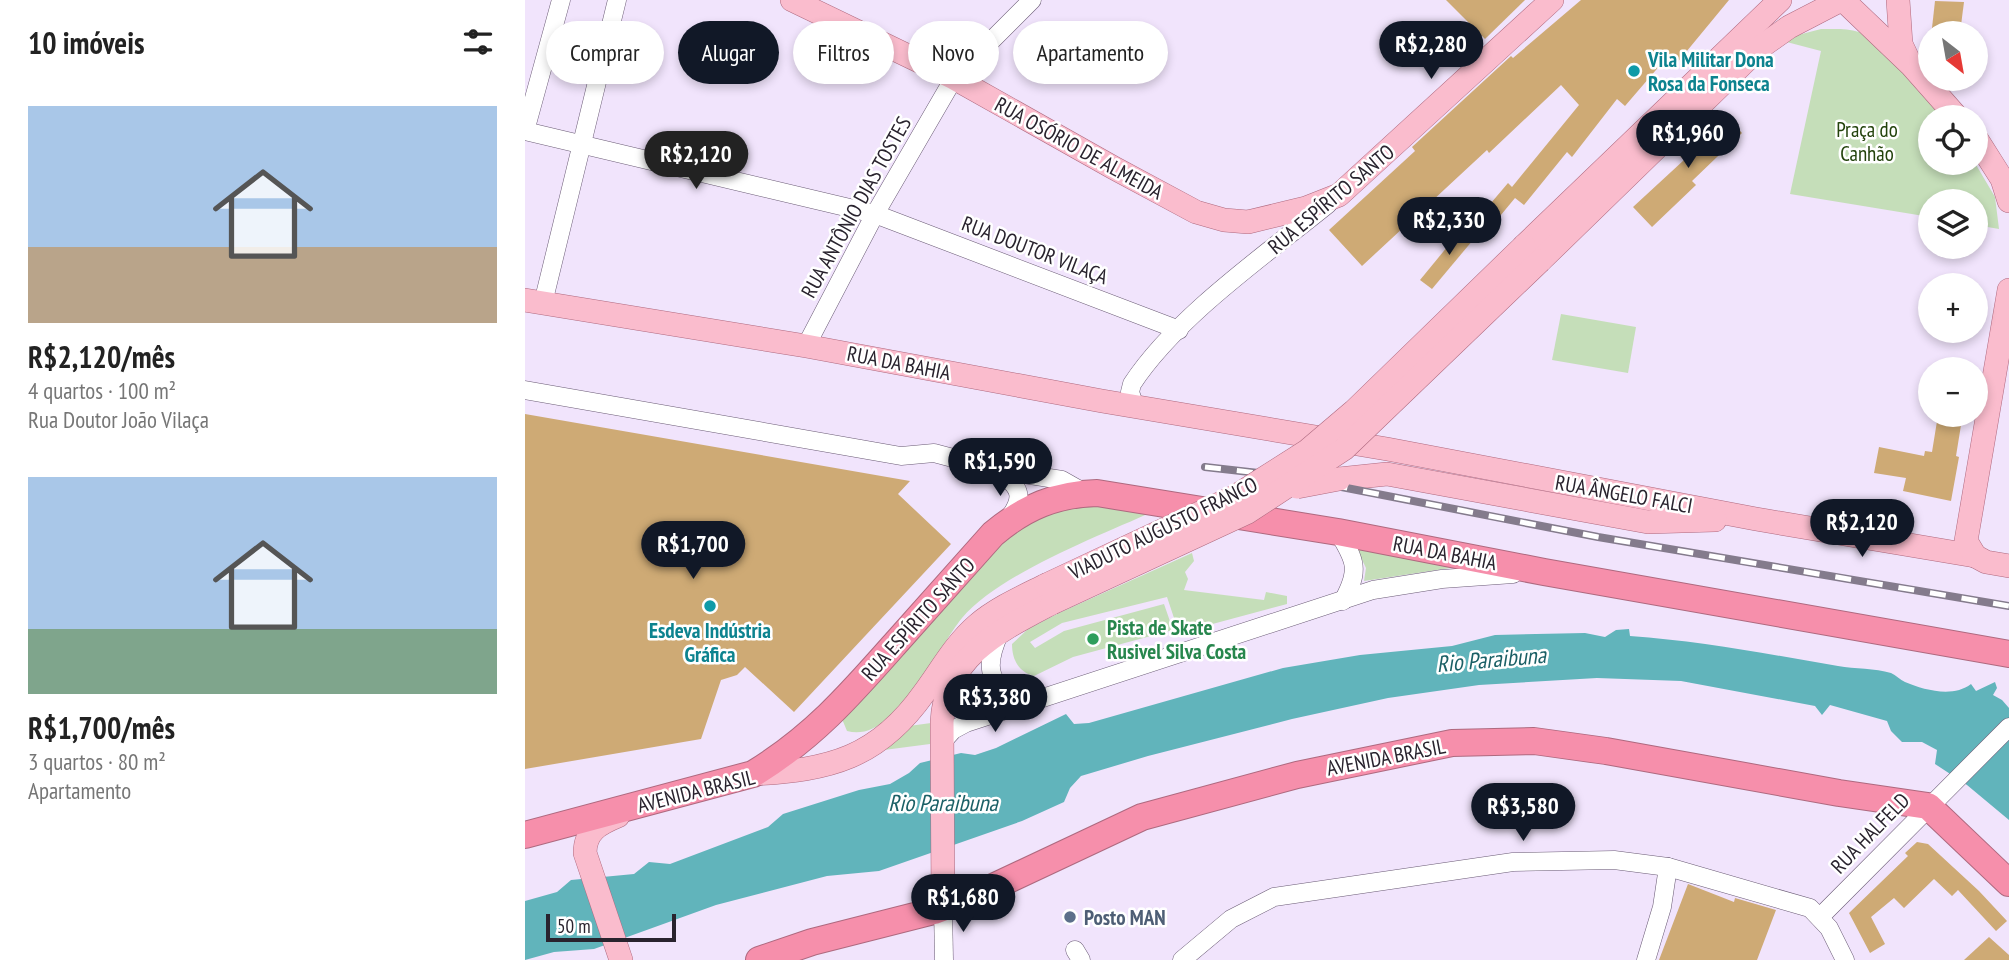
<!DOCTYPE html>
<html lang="pt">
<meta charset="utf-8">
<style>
:root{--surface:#fff;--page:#f6f6f6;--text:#222;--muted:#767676;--accent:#111827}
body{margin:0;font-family:"PT Sans Narrow",sans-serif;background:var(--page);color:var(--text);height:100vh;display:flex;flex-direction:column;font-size:26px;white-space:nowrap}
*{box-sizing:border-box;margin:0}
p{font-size:23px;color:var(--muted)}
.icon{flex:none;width:38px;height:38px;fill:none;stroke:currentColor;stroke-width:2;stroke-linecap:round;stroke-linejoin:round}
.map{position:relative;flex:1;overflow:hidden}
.details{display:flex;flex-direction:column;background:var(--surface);width:525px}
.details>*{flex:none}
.top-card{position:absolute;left:21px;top:21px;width:665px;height:63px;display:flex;gap:14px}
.needle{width:46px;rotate:149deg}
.buttons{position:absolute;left:1393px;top:21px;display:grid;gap:14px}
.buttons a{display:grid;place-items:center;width:70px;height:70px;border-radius:50%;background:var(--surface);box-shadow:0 4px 10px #0003;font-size:35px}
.scale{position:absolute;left:21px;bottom:18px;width:130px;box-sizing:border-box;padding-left:7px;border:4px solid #29232e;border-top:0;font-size:19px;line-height:24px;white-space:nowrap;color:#29232e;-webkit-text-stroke:5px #fff;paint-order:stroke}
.price{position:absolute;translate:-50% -60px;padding:0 16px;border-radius:24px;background:var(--accent);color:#fff;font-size:23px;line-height:46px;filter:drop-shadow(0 2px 4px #0008)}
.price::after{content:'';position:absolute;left:50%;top:42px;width:21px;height:16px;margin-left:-10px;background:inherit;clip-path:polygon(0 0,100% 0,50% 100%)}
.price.current{background:#222;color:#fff}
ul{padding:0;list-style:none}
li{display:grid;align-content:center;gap:14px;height:371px;padding:0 28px}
li span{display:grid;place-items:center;height:217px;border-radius:0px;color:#555}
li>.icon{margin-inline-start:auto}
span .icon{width:126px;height:126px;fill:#fffc;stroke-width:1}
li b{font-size:30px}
h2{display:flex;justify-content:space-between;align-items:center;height:84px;padding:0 28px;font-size:30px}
.tag{padding:0 24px;border-radius:32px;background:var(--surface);box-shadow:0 4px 10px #0003;font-size:24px;line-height:63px}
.tag.current{background:var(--accent);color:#fff}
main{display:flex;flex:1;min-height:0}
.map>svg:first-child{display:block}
.green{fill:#c5deb9}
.water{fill:#61b4bb}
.building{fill:#ceaa75}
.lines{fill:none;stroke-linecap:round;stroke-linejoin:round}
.minor-casing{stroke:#6a5b75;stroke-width:19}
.major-casing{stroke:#ae697f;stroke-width:24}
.highway-casing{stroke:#ae697f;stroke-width:28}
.minor{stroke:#fff;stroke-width:18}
.major{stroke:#fabccd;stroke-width:23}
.highway{stroke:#f68fab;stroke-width:26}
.rail-casing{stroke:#847b8c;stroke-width:8}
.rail{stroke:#fff;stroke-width:5;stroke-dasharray:16;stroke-linecap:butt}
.major-bridge-casing{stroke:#ae697f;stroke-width:24;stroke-linecap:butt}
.major-bridge{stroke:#fabccd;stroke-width:23}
.culture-dot{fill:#0f9aa8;stroke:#fff;stroke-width:2.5}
.leisure-dot{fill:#2e9e5b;stroke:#fff;stroke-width:2.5}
.service-dot{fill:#5c6f8a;stroke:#fff;stroke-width:2.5}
.labels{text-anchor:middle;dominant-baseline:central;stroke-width:5;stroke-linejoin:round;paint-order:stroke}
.culture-label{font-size:21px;font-weight:bold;fill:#0d838f;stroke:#fff;text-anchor:start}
.park-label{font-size:21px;fill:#23430c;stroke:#fff}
.street-label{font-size:21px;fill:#29232e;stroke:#fff}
.leisure-label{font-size:21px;font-weight:bold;fill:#27864d;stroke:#fff;text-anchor:start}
.service-label{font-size:21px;font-weight:bold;fill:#4e5e75;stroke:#fff;text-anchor:start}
.water-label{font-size:23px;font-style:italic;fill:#1b6066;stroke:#fff}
</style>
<main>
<section class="details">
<h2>10 imóveis<svg class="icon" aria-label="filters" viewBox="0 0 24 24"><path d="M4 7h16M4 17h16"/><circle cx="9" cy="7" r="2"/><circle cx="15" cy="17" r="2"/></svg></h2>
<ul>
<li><span style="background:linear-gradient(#a9c7e8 65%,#b9a48a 0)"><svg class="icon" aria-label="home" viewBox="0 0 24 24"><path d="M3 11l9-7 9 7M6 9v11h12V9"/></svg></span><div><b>R$2,120/mês</b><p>4 quartos · 100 m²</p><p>Rua Doutor João Vilaça</p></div></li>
<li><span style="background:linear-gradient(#a9c7e8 70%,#7fa58c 0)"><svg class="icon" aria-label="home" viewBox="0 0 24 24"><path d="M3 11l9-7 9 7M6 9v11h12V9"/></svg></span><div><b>R$1,700/mês</b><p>3 quartos · 80 m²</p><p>Apartamento</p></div></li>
</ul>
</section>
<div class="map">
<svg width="1484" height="960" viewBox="0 0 1484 960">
<rect width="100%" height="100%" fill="#f1e4fc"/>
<g class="green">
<path d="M1296 29C1309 29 1322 28 1334 32 1358 41 1400 97 1419 117H1405V163H1450L1470 197 1474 229 1451 225V201H1405V217L1265 194 1296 51 1254 40Z"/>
<polygon points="1036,314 1111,327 1103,373 1027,360"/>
<path d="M577 504 627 512C574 536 474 574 437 618 412 648 370 745 322 731L317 719 484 532 518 513Z"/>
<polygon points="830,545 939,566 839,581 841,568"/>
<path d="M667 553 669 561 660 572 663 579 659 590 739 600 741 592 762 596V604L654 633 642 597 537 623 505 642 510 648 539 631 639 604 648 630 548 657 509 676C494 672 487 660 487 644L503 629 534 613Z"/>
<polygon points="406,723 405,744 359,750 384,726"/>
</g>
<path class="water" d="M1104 629 1105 636C1175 641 1244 654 1313 666 1330 669 1350 668 1366 673 1371 675 1375 680 1380 682 1399 690 1428 698 1446 684L1451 691 1470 682 1472 688 1468 695 1477 700 1484 708V820L1442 785 1410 764 1412 750 1397 742H1377L1366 731 1362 721 1305 705 1297 715 1290 706 1156 681 1072 678 954 685 863 698 767 719 623 756 556 776 545 788 539 802 497 821 354 871 302 876 191 905 69 949 29 952 0 960V901L32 892 46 880 109 874 124 862 145 864 243 827 258 814 334 790 365 784 384 773 395 763 436 753 450 755 471 748 541 714 549 724 564 723 758 668 835 655 927 646 970 635 1060 633 1080 637 1091 630Z"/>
<g class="building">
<polygon points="921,0 1000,0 960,39"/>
<polygon points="1056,0 1204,0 1152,63 1143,56 1100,106 1092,99 1047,157 1042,152 999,205 990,198 961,233 949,223 983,183 987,187 1054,105 1036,85 964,153 962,150 837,266 804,230 890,151 887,147 986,56 988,58"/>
<polygon points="1410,1 1439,2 1435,33 1423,33 1407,28"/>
<polygon points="1198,113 1217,133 1167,181 1171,185 1127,227 1108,207 1159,160 1154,155"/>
<polygon points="941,224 953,234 907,289 895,280"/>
<polygon points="0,414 385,481 373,494 426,544 269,712 220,667 212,675 196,680 176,739 0,769"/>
<polygon points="1413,415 1437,419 1431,456 1434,457 1426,501 1378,491 1381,478 1349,473 1354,447 1399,456 1400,451 1407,452"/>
<polygon points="1392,842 1403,844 1454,891 1482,921 1471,931 1433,890 1427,896 1409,879 1379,908 1369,898 1346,917 1360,944 1345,953 1324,913 1383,856 1380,853"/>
<polygon points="1163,884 1209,902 1210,898 1251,910 1232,960 1134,960"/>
<polygon points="1464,937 1484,955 1484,960 1439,960"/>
</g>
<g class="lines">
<defs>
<g id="minor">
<polyline points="0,131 350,214 654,330"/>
<polyline points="0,131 36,0"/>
<polyline points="18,303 92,0"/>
<polyline points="281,346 350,214 429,78 507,0"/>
<polyline points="0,390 376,456 409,453 473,470 537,480 560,493"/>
<path d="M610 407 605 392 607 384C651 317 740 255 803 204"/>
<path d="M473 470C494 487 501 495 484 518"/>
<path d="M813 532C831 561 835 570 818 601"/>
<path d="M475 632C457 672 464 688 506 702"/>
<polyline points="418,741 428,730 441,723 848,590 917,579 988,574"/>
<polyline points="418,907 419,960"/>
<polyline points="1295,917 1484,727"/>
<polyline points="550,950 556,960"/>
<polyline points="657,960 706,919 749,897 988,862 1089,860 1143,867 1285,908 1304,928 1320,960"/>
<polyline points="1121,960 1137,907 1143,867"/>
</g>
<g id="major">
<polyline points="267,0 429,78 589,168 671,212 699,220 723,222 781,208 814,195 1027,0"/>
<polyline points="1318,0 1386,65 1432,117"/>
<polyline points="1373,0 1376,44 1384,61"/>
<polyline points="1451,138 1477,179 1484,201"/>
<polyline points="999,246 1255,0"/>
<polyline points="1015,261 1233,49 1264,27 1316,0"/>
<polyline points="0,300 281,346 577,401 862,449 1231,519 1450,556 1461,562 1484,566"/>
<polyline points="814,479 862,474 1123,522 1190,520"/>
<polyline points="1450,556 1441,541 1484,290"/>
<path d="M228 774C305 770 353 758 399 693 416 670 430 644 452 625 472 608 497 597 521 585"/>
<path d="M93 816C74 824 60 831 60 853L96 960"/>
<path d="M418 907 417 722C420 656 476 630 527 603"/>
</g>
<g id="highway">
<path d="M0 835 228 774C287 738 324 696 369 645 402 608 435 571 468 534 500 507 531 494 572 493L813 532 1019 572 1484 654"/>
<polyline points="234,960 287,942 409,911 449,896 617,817 772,775 927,743 1009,741 1081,751 1314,793 1403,806 1484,883"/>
</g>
</defs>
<use href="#minor" class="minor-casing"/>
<use href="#major" class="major-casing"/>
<use href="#highway" class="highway-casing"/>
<use href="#minor" class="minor"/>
<use href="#major" class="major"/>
<use href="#highway" class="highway"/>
<defs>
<polyline id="rail" points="680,467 760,476 1073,537 1484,606"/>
</defs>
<use href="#rail" class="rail-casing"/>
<use href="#rail" class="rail"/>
<defs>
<g id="major-bridge">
<polyline points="772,487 814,479"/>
<polyline points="521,585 711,496 782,451 829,411 999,246"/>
<polyline points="527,603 723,512 819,449 1015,261"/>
</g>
</defs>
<use href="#major-bridge" class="major-bridge-casing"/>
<use href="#major-bridge" class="major-bridge"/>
</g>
<g class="culture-dot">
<circle cx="1109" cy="71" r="7"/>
<circle cx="185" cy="606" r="7"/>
</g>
<circle class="leisure-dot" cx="568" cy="639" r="7"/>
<circle class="service-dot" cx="545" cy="917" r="7"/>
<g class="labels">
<g class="culture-label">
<text x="1123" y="59">Vila Militar Dona<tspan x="1123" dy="24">Rosa da Fonseca</tspan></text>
<text x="185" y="630" text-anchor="middle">Esdeva Indústria<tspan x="185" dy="24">Gráfica</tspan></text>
</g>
<g class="park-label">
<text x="1342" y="129">Praça do<tspan x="1342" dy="24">Canhão</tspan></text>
</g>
<g class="street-label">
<text transform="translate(554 148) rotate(29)">RUA OSÓRIO DE ALMEIDA</text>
<text transform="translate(806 199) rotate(-40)">RUA ESPÍRITO SANTO</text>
<text transform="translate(331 207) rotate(-61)">RUA ANTÔNIO DIAS TOSTES</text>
<text transform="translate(510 250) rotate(21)">RUA DOUTOR VILAÇA</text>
<text transform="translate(374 363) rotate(11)">RUA DA BAHIA</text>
<text transform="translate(1099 494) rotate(10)">RUA ÂNGELO FALCI</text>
<text transform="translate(638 528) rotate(-26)">VIADUTO AUGUSTO FRANCO</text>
<text transform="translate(920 553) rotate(11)">RUA DA BAHIA</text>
<text transform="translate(393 619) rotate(-48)">RUA ESPÍRITO SANTO</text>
<text transform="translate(861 757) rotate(-11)">AVENIDA BRASIL</text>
<text transform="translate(171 791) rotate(-14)">AVENIDA BRASIL</text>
<text transform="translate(1345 833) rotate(-46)">RUA HALFELD</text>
</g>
<g class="leisure-label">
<text x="582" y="627">Pista de Skate<tspan x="582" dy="24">Rusivel Silva Costa</tspan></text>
</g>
<g class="service-label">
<text x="559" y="917">Posto MAN</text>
</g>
<g class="water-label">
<text transform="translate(966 659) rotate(-5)">Rio Paraibuna</text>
<text x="418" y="802">Rio Paraibuna</text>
</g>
</g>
</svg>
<div class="buttons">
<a><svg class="needle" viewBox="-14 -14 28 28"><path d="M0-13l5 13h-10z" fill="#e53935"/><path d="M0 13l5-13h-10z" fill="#767676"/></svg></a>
<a><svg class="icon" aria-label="locate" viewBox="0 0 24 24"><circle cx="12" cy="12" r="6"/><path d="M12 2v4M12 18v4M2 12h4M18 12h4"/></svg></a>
<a><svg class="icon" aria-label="layers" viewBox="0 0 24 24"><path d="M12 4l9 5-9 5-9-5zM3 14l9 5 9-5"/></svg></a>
<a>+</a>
<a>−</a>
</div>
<div class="scale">50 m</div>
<b class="price" style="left:906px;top:81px">R$2,280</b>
<b class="price" style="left:1163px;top:170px">R$1,960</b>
<b class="price current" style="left:171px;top:191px">R$2,120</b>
<b class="price" style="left:924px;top:257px">R$2,330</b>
<b class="price" style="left:475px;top:498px">R$1,590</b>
<b class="price" style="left:1337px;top:559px">R$2,120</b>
<b class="price" style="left:168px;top:581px">R$1,700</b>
<b class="price" style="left:470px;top:734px">R$3,380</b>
<b class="price" style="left:998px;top:843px">R$3,580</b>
<b class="price" style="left:438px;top:934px">R$1,680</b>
<div class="top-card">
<a class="tag">Comprar</a>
<a class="tag current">Alugar</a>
<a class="tag">Filtros</a>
<a class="tag">Novo</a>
<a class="tag">Apartamento</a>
</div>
</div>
</main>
